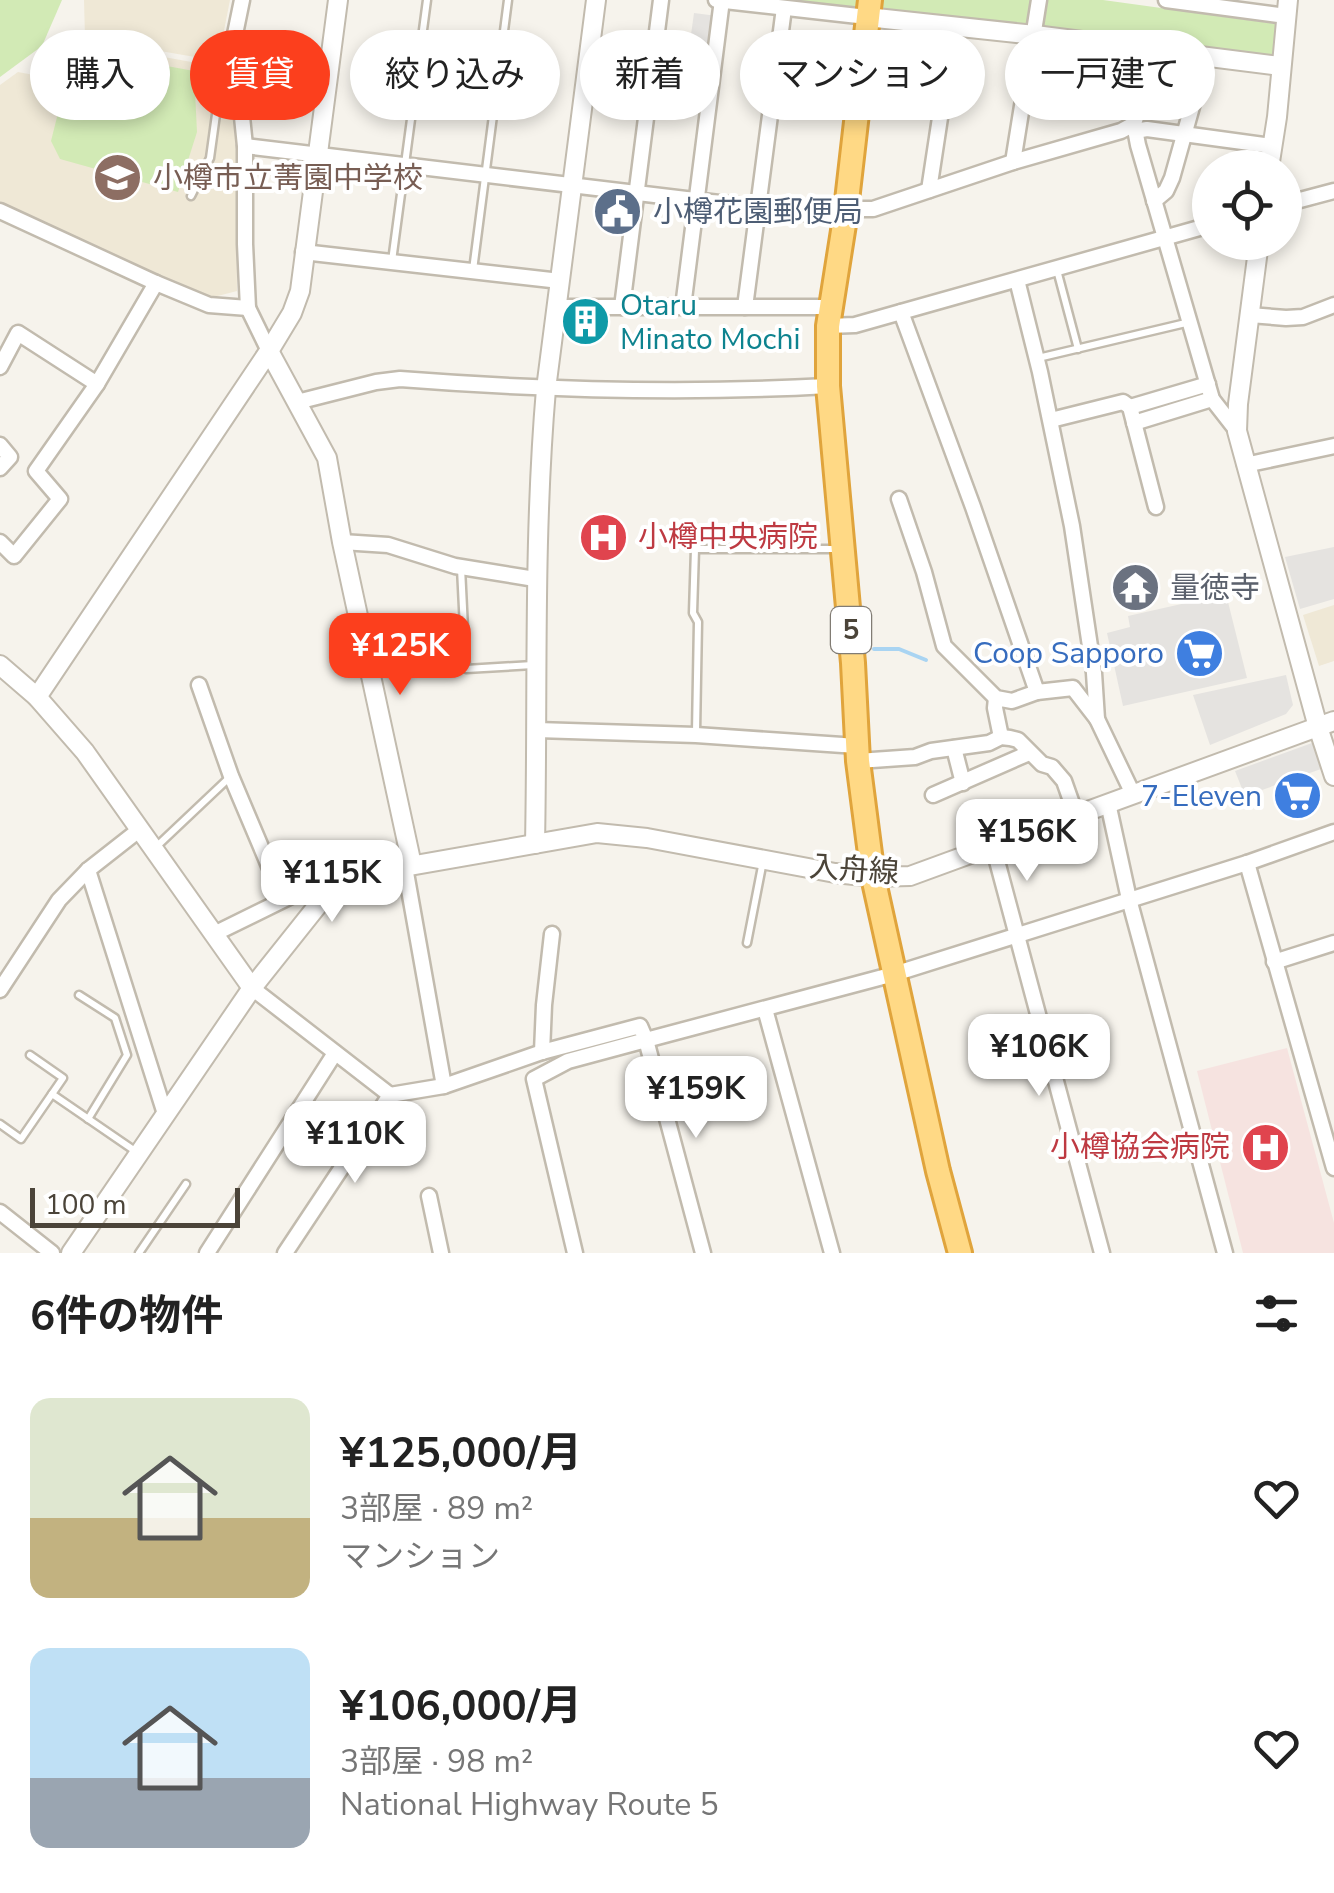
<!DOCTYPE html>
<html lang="ja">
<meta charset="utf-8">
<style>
:root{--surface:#fff;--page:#f6f6f6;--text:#222;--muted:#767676;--accent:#fc3f1d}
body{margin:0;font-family:"Nunito Sans","Noto Sans JP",sans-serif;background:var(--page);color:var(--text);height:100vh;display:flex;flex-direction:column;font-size:38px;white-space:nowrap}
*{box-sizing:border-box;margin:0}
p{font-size:32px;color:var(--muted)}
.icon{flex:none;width:55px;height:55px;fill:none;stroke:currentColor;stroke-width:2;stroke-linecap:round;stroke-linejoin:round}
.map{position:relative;height:1253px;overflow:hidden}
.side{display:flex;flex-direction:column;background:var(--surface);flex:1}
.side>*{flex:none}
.banner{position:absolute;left:30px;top:30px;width:1275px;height:90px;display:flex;gap:20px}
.buttons{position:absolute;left:1192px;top:150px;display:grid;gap:20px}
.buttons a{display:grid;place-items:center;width:110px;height:110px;border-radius:50%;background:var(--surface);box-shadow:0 5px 15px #0003;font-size:50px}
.scale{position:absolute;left:30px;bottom:25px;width:210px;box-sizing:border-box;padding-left:10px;border:5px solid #4b4439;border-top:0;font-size:28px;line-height:35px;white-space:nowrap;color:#4b4439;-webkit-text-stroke:8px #fff;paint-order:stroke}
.price{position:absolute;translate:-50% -85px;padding:0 22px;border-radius:20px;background:#fff;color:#222;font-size:32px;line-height:65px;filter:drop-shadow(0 2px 5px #0008)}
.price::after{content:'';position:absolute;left:50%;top:60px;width:30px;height:22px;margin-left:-15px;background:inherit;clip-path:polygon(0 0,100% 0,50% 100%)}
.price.on{background:var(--accent);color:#fff}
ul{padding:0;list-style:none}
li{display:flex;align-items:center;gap:30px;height:250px;padding:0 30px}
li span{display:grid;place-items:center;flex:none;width:280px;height:200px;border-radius:20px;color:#555}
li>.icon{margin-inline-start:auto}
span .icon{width:120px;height:120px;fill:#fffc;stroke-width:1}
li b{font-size:42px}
h2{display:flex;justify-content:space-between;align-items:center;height:120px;padding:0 30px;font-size:42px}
.tag{padding:0 35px;border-radius:45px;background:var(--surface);box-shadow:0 5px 15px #0003;font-size:35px;line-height:90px}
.tag.on{background:var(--accent);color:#fff}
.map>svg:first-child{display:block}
.education{fill:#efe8d6}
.medical{fill:#f6e3e0}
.green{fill:#d2eab5}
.parking{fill:#e5e3e0}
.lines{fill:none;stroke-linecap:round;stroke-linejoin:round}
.stream{stroke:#a9d4f2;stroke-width:4}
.service-casing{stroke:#c2bbae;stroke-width:11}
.minor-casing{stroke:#c2bbae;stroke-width:19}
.tertiary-casing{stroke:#c2bbae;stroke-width:22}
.trunk-casing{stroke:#e0a43c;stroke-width:28}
.service{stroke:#fff;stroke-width:6}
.minor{stroke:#fff;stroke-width:14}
.tertiary{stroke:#fff;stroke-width:18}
.trunk{stroke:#ffd985;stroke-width:22}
.labels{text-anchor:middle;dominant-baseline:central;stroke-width:8;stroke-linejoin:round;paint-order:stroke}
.shield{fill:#fff;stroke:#817c74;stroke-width:2.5}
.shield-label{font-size:28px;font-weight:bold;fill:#4b4439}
.education-label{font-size:30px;fill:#785e54;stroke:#fff;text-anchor:start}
.service-label{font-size:30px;fill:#4e5e75;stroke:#fff;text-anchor:start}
.culture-label{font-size:30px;fill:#0d838f;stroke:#fff;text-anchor:start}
.health-label{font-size:30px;fill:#be3a42;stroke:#fff;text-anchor:start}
.worship-label{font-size:30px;fill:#5b616d;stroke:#fff;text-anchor:start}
.shop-label{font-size:30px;fill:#366cbe;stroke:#fff;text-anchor:end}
.street-label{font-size:30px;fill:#4b4439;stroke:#fff}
</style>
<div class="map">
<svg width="1334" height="1253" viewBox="0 0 1334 1253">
<rect width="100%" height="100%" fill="#f6f3ec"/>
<g class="education">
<polygon points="84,0 230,0 218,61 85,38"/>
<polygon points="65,39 230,69 236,152 237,291 206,299 0,204 0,85 18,72 55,79"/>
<polygon points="1334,605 1334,661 1319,666 1303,615"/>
</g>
<polygon class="medical" points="1287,1048 1334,1223 1334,1253 1243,1253 1197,1071"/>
<g class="green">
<polygon points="0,0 62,0 42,46 0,77"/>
<polygon points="779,0 1103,0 1277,24 1278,28 1273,54 1268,58 900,10 841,8"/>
<polygon points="74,49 194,71 197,132 178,192 60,159 51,141"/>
</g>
<g class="parking">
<polygon points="694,13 717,16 707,81 685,78"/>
<polygon points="1334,547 1334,599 1300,609 1285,557"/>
<polygon points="1226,594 1247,678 1123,706 1107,633 1130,627 1128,616"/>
<polygon points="1286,675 1293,705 1286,714 1210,745 1193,695"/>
<polygon points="1312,743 1321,769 1245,796 1235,771"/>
</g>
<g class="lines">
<polyline class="stream" points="874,649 899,649 926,660"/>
<defs>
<g id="service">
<polyline points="191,196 210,158 222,71 230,49"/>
<polyline points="392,261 427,0"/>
<polyline points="473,270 508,0"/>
<polyline points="1057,270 1078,349"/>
<polyline points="1038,358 1190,322"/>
<polyline points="461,568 466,669 533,665"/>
<polyline points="696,732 698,622 693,613 695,549 838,549"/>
<polyline points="156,847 230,777"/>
<polyline points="747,943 763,861"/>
<polyline points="79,995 115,1018 127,1055 88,1119"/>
<polyline points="52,1094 138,1153"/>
<polyline points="0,1124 21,1139 63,1078 30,1055"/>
<polyline points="139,1253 186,1184"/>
</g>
<g id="minor">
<polyline points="242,0 234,39 245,146 245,244 248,308 269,351"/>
<polyline points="716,0 867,17"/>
<polyline points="1166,0 1286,16"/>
<polyline points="1157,51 1134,124 1138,145 1212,399 1237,431"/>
<polyline points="1135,131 1147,129 1272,146"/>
<polyline points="245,146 845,218 858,209 873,209 1013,162 1121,131 1134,124"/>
<polyline points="1013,162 1039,0"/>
<polyline points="929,190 954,26"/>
<polyline points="1154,201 1166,191 1172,178 1197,89 1202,56"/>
<polyline points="1285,204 1334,191"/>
<polyline points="0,211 156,283 209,305 248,308"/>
<polyline points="303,252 560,281"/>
<polyline points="1017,280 1040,372 1072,526 1094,673 1097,719 1133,794"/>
<polyline points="557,307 831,307"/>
<polyline points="622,307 661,0"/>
<polyline points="683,307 722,0"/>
<polyline points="745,307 784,8"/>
<polyline points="901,312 973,507 1037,692 1073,688 1097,719"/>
<polyline points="1250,315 1286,318 1303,317 1334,305"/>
<polyline points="828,326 855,325 901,312 1210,225"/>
<polyline points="0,367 18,333 97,384 156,283"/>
<path d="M297 402 376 382 400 379C542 390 685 394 828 386"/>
<polyline points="1130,407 1208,384"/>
<polyline points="1051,420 1123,402 1130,407 1156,507"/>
<polyline points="1134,423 1212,399"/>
<polyline points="0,445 10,457 0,468"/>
<polyline points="1245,465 1334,446"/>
<polyline points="899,499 924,572 944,646 996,698 1012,701 1037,692"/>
<polyline points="0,542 14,556 60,499 36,471 97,384"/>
<polyline points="342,542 388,545 455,566 535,579"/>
<polyline points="199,685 231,776 283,899"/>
<polyline points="996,698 995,708 1001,737"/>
<polyline points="537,730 696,735 857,746"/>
<polyline points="954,748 963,783"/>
<polyline points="858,761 915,757 931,751 989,743 1001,737 1010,738 1018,740 1042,764 1052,767 1064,781 1076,815"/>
<polyline points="933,795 1029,753"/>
<polyline points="1108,803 1129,899 1225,1253"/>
<polyline points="993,846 1102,1253"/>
<polyline points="1247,863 1334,1168"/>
<polyline points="405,867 444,1086"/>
<polyline points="88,870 165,1114"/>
<polyline points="214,934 322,881 346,883"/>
<polyline points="1274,962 1334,943"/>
<polyline points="252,988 390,1095 444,1086 542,1052 640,1026 646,1040 894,974 1247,863 1334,832"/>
<polyline points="0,990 59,900 88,870 139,830"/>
<polyline points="765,1009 832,1253"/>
<polyline points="542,1052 544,1005 552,934"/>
<polyline points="429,1196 441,1253"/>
<polyline points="0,1212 52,1253"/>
<polyline points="207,1253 335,1053"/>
<polyline points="285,1253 390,1095"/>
<polyline points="575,1253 534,1079 568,1061 646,1040 703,1253"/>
</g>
<g id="tertiary">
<polyline points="867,17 1035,35 1280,66"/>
<polyline points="1269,168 1277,117 1288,0"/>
<polyline points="1259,242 1238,404 1237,431 1318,727 1334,776"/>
<polyline points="269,351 327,458 342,542 412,865"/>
<polyline points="0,665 37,697 85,752 252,988"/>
<polyline points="37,697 269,351 292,313 300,291 338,0"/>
<path d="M535 844C538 692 533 540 546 389L596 0"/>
<polyline points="71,1253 252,988 322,900 364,874 597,833 647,838 835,873 873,877 910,876 1334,721"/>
</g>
<polyline id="trunk" points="870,0 845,218 828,326 828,386 853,663 858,761 873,877 938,1171 960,1253"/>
</defs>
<use href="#service" class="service-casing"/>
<use href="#minor" class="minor-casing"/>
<use href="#tertiary" class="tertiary-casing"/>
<use href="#trunk" class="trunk-casing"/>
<use href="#service" class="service"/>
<use href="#minor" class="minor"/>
<use href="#tertiary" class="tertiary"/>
<use href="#trunk" class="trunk"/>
</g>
<defs>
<symbol id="school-disc" viewBox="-11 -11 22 22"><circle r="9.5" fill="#8d6e63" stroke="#fff"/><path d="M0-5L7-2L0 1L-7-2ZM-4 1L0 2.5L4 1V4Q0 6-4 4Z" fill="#fff"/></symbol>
<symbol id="civic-disc" viewBox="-11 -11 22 22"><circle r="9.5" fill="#5c6f8a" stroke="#fff"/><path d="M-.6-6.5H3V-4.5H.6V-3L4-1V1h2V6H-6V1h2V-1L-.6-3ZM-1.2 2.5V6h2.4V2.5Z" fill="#fff"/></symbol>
<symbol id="building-disc" viewBox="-11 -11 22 22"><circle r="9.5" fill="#0f9aa8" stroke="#fff"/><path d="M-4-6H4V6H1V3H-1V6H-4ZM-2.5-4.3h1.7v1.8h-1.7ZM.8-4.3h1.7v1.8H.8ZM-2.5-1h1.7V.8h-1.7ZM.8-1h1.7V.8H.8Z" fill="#fff"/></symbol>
<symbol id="hospital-disc" viewBox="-11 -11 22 22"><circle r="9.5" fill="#e0444e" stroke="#fff"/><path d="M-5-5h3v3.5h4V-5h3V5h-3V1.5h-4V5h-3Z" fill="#fff"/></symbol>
<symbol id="temple-disc" viewBox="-11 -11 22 22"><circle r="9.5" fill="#6b7280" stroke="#fff"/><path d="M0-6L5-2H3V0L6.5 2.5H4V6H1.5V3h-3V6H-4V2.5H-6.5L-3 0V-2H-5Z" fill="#fff"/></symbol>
<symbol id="supermarket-disc" viewBox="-11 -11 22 22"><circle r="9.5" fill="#3f7fe0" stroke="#fff"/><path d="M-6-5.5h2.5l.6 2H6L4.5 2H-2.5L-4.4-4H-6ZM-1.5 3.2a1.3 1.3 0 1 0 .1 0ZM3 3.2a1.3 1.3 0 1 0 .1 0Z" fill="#fff"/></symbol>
</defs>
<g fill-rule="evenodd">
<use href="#school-disc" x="90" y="150" width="55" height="55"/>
<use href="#civic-disc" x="590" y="184" width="55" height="55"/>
<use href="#building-disc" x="558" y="294" width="55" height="55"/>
<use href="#hospital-disc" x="576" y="510" width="55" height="55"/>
<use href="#temple-disc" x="1108" y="560" width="55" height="55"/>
<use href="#supermarket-disc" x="1172" y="626" width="55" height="55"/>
<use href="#supermarket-disc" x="1270" y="768" width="55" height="55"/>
<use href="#hospital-disc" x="1238" y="1120" width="55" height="55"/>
</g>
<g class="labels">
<rect class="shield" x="831" y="607" width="40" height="46" rx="8"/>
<g class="shield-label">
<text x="851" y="630">5</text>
</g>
<g class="education-label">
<text x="153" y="178">小樽市立菁園中学校</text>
</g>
<g class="service-label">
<text x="653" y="212">小樽花園郵便局</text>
</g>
<g class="culture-label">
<text x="620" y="305">Otaru<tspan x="620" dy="34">Minato Mochi</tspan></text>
</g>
<g class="health-label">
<text x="638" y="537">小樽中央病院</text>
<text x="1230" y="1147" text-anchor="end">小樽協会病院</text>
</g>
<g class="worship-label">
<text x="1170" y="588">量徳寺</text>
</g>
<g class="shop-label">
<text x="1164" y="653">Coop Sapporo</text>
<text x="1262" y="796">7-Eleven</text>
</g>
<g class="street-label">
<text transform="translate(854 870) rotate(4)">入舟線</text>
</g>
</g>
</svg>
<div class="buttons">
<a><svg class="icon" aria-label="locate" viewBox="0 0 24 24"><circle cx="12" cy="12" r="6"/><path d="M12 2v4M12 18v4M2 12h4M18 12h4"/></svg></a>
</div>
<div class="scale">100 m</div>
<b class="price on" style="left:400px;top:698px">¥125K</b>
<b class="price" style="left:1027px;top:884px">¥156K</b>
<b class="price" style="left:332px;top:925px">¥115K</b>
<b class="price" style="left:1039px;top:1099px">¥106K</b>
<b class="price" style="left:696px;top:1141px">¥159K</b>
<b class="price" style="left:355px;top:1186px">¥110K</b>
<div class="banner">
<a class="tag">購入</a>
<a class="tag on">賃貸</a>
<a class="tag">絞り込み</a>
<a class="tag">新着</a>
<a class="tag">マンション</a>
<a class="tag">一戸建て</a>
</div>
</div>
<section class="side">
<h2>6件の物件<svg class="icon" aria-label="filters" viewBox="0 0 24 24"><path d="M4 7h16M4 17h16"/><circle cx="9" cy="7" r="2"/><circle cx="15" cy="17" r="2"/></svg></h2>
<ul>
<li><span style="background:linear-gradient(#dfe7d0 60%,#c2b280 0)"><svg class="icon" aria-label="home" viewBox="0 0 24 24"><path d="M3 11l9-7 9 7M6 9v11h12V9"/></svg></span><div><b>¥125,000/月</b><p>3部屋 · 89 m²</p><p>マンション</p></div><svg class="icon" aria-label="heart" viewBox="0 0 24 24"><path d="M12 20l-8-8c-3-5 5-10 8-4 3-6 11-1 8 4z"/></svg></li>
<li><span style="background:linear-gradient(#bfe0f5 65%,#9aa5b1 0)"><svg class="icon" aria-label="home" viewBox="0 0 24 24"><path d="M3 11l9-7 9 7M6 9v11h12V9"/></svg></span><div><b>¥106,000/月</b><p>3部屋 · 98 m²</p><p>National Highway Route 5</p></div><svg class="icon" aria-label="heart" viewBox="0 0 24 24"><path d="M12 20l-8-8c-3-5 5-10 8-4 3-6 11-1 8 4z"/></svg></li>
</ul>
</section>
